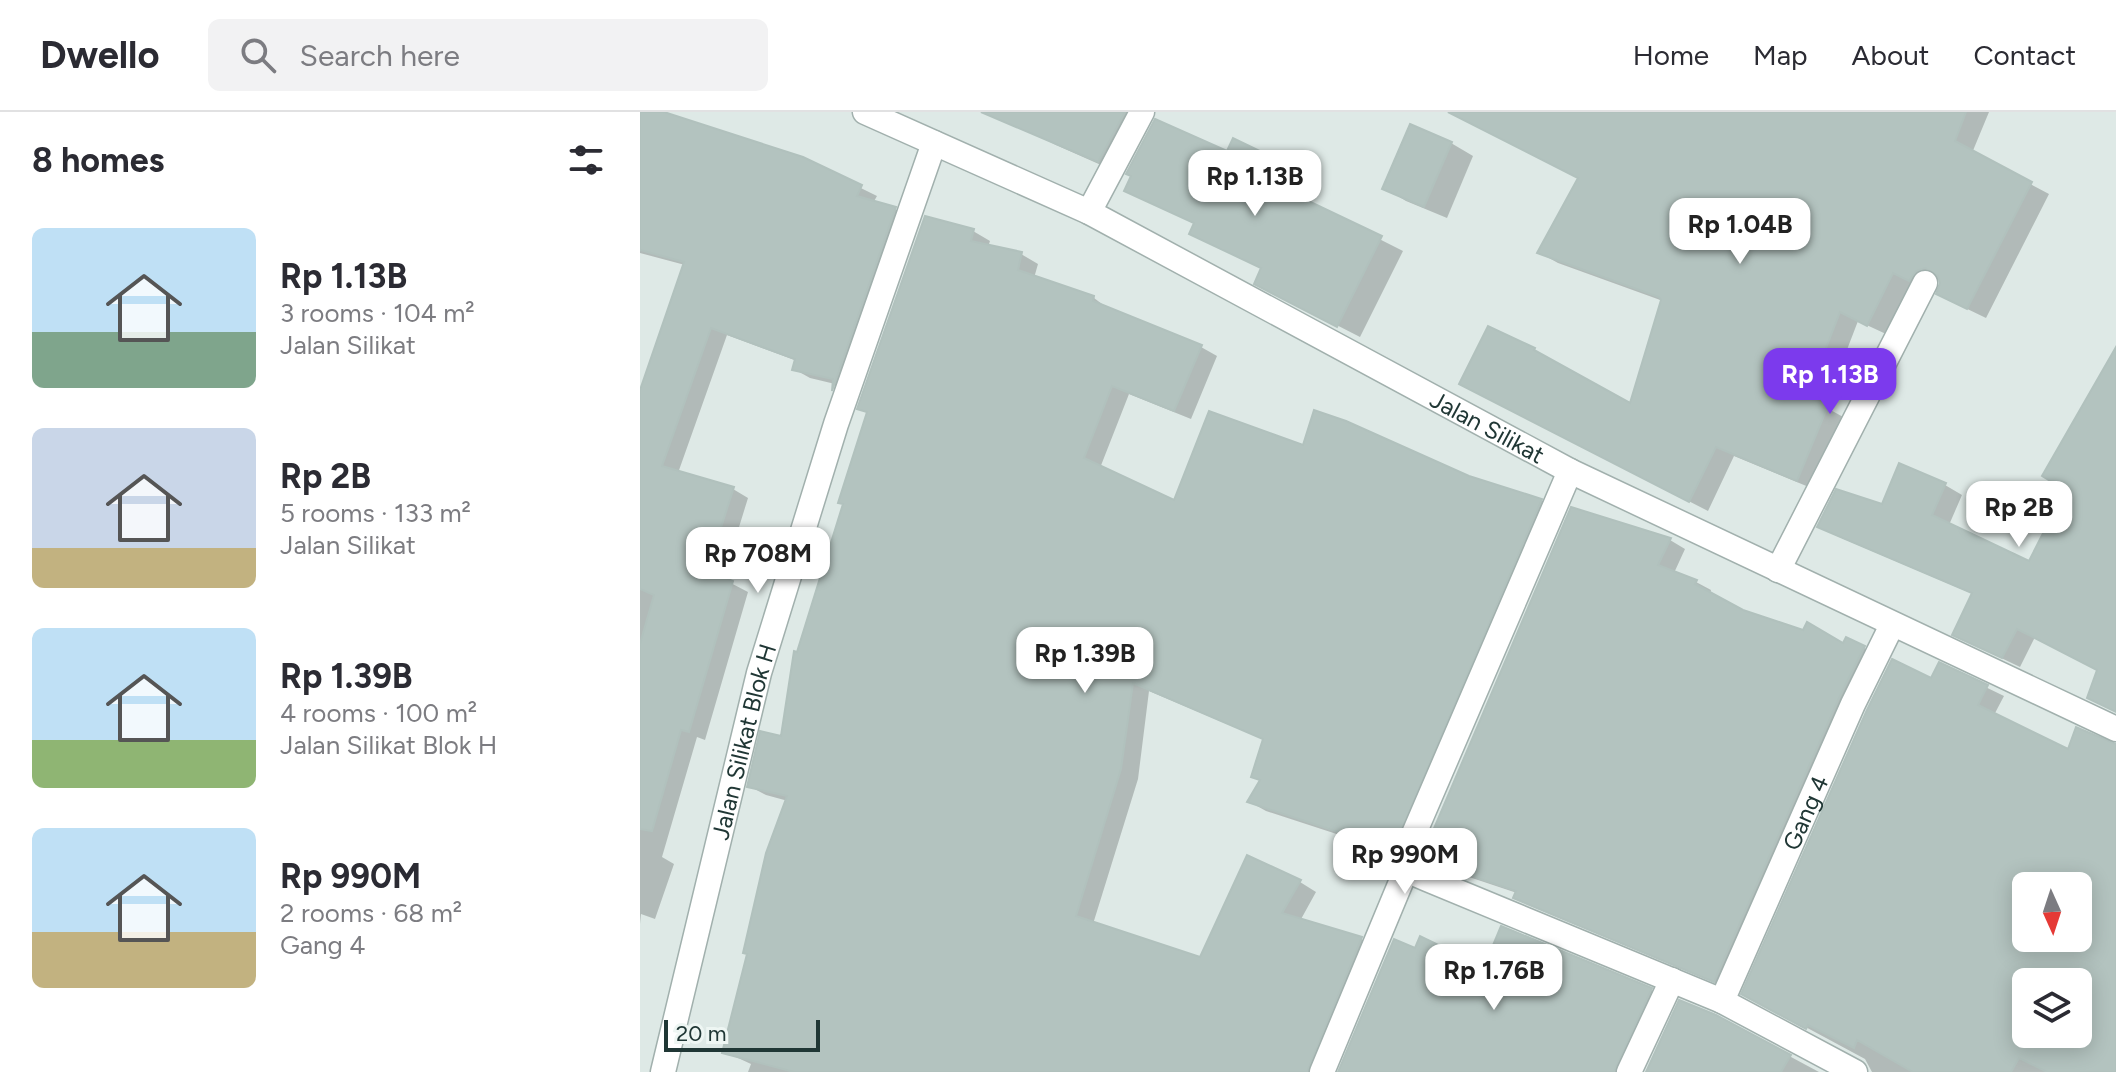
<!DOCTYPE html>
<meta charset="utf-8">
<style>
:root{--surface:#fff;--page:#f2f2f3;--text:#2b2b33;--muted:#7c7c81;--line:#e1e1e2;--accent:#7c3aed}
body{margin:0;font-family:Figtree,sans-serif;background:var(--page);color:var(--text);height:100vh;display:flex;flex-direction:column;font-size:30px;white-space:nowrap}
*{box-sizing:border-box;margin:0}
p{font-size:26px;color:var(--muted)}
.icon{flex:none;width:44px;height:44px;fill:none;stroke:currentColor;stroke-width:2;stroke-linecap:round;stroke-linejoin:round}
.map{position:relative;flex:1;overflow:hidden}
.sheet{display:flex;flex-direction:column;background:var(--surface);width:640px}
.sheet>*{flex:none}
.needle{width:52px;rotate:177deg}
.controls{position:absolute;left:1372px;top:760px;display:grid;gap:16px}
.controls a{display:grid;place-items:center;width:80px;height:80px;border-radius:12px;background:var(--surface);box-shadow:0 4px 20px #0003;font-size:40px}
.scale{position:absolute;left:24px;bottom:20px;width:156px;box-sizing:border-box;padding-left:8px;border:4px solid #203735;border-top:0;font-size:22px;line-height:28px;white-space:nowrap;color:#203735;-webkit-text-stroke:6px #eef6f3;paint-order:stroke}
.price{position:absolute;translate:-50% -68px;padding:0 18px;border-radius:16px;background:#fff;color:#222;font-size:26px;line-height:52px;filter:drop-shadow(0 2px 4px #0008)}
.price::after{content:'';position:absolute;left:50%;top:48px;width:24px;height:18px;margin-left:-12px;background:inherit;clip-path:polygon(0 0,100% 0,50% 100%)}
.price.active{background:var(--accent);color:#fff}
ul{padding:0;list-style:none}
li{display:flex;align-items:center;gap:24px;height:200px;padding:0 32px}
li span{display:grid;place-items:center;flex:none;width:224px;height:160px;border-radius:12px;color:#555}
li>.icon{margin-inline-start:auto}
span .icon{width:96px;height:96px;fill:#fffc;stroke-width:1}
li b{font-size:34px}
h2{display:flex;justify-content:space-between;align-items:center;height:96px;padding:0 32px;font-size:34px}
header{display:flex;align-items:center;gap:48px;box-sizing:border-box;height:112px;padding:0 40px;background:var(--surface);border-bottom:2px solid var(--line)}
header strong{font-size:38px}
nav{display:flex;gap:44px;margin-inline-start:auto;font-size:28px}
.search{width:560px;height:72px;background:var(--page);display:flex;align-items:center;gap:20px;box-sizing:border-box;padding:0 28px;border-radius:12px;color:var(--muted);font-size:30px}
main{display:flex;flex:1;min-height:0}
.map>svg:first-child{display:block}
.shadow{fill:#0003;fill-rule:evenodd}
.building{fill:#b3c3bf;stroke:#b1c1bd;stroke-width:2;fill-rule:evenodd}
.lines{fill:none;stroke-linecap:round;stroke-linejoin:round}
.minor-casing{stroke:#a1b0ad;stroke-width:27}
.minor{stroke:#fff;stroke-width:24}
.labels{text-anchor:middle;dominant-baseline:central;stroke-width:6;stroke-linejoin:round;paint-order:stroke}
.street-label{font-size:24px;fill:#203735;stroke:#eef6f3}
</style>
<header>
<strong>Dwello</strong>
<div class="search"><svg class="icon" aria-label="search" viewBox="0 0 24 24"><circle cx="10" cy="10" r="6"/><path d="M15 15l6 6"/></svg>Search here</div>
<nav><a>Home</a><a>Map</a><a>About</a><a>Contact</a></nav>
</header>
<main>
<section class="sheet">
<h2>8 homes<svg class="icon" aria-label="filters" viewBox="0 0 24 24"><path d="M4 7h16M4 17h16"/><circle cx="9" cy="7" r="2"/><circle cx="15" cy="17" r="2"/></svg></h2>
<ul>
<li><span style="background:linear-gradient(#bfe0f5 65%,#7fa58c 0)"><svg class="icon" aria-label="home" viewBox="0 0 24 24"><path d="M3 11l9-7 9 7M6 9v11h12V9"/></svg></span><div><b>Rp 1.13B</b><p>3 rooms · 104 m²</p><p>Jalan Silikat</p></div></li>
<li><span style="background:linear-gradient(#c9d6e8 75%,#c2b280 0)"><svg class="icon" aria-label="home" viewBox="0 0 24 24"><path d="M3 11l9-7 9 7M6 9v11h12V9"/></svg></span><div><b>Rp 2B</b><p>5 rooms · 133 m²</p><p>Jalan Silikat</p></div></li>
<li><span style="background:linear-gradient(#bfe0f5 70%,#8fb573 0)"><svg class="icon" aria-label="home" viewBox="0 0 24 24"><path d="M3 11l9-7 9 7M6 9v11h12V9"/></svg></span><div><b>Rp 1.39B</b><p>4 rooms · 100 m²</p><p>Jalan Silikat Blok H</p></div></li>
<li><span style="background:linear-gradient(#bfe0f5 65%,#c2b280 0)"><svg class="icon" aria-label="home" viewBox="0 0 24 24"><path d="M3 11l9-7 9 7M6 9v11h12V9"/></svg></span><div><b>Rp 990M</b><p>2 rooms · 68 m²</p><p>Gang 4</p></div></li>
</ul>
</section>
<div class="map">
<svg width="1476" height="960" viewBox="0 0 1476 960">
<rect width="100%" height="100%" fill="#dee9e6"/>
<g class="shadow">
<polygon points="0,0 25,0 24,2 162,47 237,84 233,91 255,97 270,106 208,286 194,278 195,272 170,266 154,257 157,249 87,223 38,361 93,377 108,386 83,467 108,480 65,628 57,625 22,745 34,752 15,807 1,802 0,812 0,284 45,153 0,141"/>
<polygon points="370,0 493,0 479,61 416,33 395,22"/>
<polygon points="866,0 1349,0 1332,41 1409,82 1346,206 1317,192 1301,167 1295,169 1246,222 1218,209 1185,295 1205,306 1176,378 1094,344 1068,399 840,282 849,216 894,238 991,294 1023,189 918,151 900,141 940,67"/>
<polygon points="811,31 833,44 807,106 766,89 745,76"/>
<polygon points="588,42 650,55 672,68 662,88 763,139 720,225 638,183 623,157 555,112 487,78"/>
<polygon points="286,106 333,119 350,129 348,135 381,142 398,152 394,166 454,186 470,198 561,235 577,244 551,307 489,282 460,356 535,391 664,335 828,366 901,388 918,398 770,746 626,699 610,690 622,669 625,628 509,579 498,667 453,812 561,848 660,770 676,780 660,809 721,827 738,836 686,960 108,960 111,952 85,940 148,689 126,683 109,674 143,627 158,543 205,392"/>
<polygon points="1476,253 1476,600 1449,586 1459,558 1395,525 1380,555 1332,532 1333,482 1197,424 1180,414 1305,373 1322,383 1309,413 1390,451 1427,377"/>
<polygon points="932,398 1030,428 1045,437 1034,461 1056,470 1071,478 1070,482 1102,500 1204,534 1224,536 1239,544 1090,877 891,794 876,785 877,781 799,755 784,747"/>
<path d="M1300 553 1364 584 1354 603 1476 660V960H1232L1225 947 1121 891ZM1386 774H1438V826H1386ZM1386 870H1438V922H1386Z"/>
<polygon points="776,838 845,857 1011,878 1027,888 994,960 700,960"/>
<polygon points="1075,904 1179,960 1008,960"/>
</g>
<g class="building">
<polygon points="0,0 24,0 163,45 222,73 217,84 256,95 192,279 193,267 152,258 155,247 71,216 22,354 94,375 67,459 93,469 49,620 41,618 12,719 0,717 0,532 14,483 0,477 0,278 44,150 0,138"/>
<polygon points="341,0 485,0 458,50"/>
<polygon points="808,0 1326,0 1315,29 1392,70 1327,197 1296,182 1300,171 1298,164 1285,156 1276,159 1269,169 1253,161 1227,214 1200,200 1167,285 1188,294 1157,369 1076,335 1049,390 819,272 848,214 895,236 894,238 990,291 1021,188 1019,185 897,141 938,66"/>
<polygon points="515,7 587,39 593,26 651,54 641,76 742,124 697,215 614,172 621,156 549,122 554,111 484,79 491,64 486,62"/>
<polygon points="770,12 812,30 784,95 742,77"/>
<polygon points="285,104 334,117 331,129 382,140 378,158 454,184 453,189 562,233 534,299 472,274 444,346 534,388 569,299 663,333 674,298 706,309 829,364 902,387 753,738 607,690 620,668 611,665 623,627 493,571 481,657 436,804 560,845 607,743 661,768 642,801 722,825 667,960 154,960 82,941 107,842 103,841 126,741 147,684 107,675 120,619 141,624 154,539 157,540 203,392 198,391 227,300 217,297"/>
<polygon points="1476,235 1476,600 1447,586 1457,558 1377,517 1362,546 1312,523 1332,481 1177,415 1196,377 1242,392 1259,351 1306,371 1292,403 1389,449 1425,378 1402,364"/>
<polygon points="931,395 1031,426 1018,453 1057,468 1055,472 1103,498 1163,518 1167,510 1203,531 1206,525 1225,534 1199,586 1074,870 873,786 876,779 781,747"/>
<path d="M1252 547 1291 566 1299 550 1348 573 1338 593 1428 637 1436 615 1476 632V960H1407L1379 946 1371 960H1273L1217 928 1214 936 1168 913 1166 917 1101 882 1227 598ZM1386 774H1438V826H1386ZM1386 870H1438V922H1386Z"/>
<polygon points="861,814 1012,876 974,960 698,960 754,827 775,836 780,824 844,855"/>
<polygon points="1039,888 1076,903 1151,943 1141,960 1006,960"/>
</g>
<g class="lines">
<defs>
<g id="minor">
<path id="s1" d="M225 0 449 100 930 359 1476 617"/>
<polyline points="449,100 502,0"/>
<polyline points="930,359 770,731 764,754 766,758 787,767 1082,889 1215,960"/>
<polyline points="1138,458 1285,171"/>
<path id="s2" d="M1082 889 1213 592 1252 513"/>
<path id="s3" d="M23 960 119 561 196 312 294 31"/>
<polyline points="682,960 766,758"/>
<polyline points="989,960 1032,868"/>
</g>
</defs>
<use href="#minor" class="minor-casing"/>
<use href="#minor" class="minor"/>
</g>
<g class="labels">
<g class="street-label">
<text stroke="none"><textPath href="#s1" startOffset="698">Jalan Silikat</textPath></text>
<text stroke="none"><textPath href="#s3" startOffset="340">Jalan Silikat Blok H</textPath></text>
<text stroke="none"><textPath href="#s2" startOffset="206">Gang 4</textPath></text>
</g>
</g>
</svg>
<div class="controls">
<a><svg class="needle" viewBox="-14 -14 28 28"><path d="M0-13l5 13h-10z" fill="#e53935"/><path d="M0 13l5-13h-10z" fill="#7c7c81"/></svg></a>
<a><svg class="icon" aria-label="layers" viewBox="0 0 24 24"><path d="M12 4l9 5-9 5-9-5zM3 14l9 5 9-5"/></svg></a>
</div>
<div class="scale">20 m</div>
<b class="price" style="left:615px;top:106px">Rp 1.13B</b>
<b class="price" style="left:1100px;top:154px">Rp 1.04B</b>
<b class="price active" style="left:1190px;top:304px">Rp 1.13B</b>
<b class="price" style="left:1379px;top:437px">Rp 2B</b>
<b class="price" style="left:118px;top:483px">Rp 708M</b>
<b class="price" style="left:445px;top:583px">Rp 1.39B</b>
<b class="price" style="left:765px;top:784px">Rp 990M</b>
<b class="price" style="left:854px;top:900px">Rp 1.76B</b>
</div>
</main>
